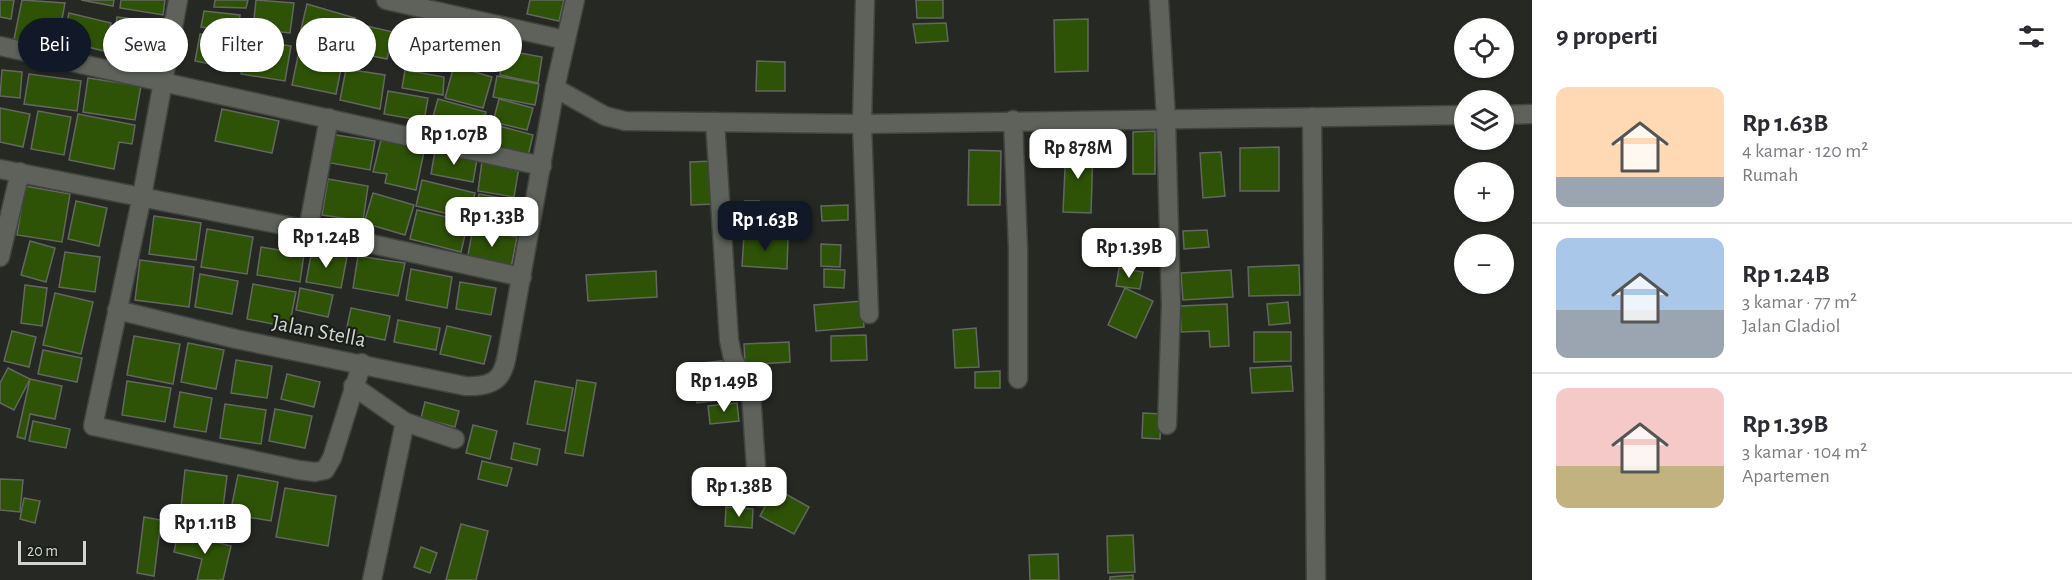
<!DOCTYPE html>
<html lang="id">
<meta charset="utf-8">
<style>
:root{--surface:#fff;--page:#f7f7f7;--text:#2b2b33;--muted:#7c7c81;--line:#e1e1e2;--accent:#111827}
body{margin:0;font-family:"Alegreya Sans",sans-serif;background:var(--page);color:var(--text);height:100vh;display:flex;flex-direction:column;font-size:22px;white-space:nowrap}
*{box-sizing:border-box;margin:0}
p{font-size:20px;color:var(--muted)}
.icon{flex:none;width:33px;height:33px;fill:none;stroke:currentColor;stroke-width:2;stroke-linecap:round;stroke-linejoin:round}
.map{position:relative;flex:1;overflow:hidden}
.drawer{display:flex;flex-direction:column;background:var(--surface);width:540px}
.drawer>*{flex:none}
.banner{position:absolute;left:18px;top:18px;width:570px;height:54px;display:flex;gap:12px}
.buttons{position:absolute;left:1454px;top:18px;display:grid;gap:12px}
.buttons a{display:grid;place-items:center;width:60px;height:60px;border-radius:50%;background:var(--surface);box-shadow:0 2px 4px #0004;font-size:30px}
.scale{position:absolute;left:18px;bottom:15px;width:68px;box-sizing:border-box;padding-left:6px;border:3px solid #d3d5d2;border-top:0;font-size:16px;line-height:21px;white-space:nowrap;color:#d3d5d2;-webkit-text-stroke:4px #1b1f19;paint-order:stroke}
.price{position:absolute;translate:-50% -51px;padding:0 14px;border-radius:12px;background:#fff;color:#222;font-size:20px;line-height:39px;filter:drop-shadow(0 2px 3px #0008)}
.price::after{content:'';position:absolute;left:50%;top:36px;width:18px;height:14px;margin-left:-9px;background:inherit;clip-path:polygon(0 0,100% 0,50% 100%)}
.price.current{background:var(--accent);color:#fff}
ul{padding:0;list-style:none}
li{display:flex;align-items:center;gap:18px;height:150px;padding:0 24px}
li+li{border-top:2px solid var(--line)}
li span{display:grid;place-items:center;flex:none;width:168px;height:120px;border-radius:12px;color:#555}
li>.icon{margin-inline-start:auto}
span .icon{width:72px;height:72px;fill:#fffc;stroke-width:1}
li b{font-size:26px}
h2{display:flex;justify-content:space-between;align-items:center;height:72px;padding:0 24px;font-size:26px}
.chip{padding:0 21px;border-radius:27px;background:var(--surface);box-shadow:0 2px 4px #0004;font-size:21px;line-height:54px}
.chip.current{background:var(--accent);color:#fff}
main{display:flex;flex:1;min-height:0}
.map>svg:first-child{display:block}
.building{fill:#2e5307;stroke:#636760;stroke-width:1.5}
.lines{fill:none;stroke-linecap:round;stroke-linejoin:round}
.minor-casing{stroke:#41443f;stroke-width:21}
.minor{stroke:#5e625b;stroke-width:18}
.labels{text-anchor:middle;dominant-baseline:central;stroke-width:4.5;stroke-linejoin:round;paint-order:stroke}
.street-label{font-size:22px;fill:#d3d5d2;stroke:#1b1f19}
</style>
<main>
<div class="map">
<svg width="1532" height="580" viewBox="0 0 1532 580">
<rect width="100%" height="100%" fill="#252823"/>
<g class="building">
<polygon points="0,0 14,0 11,19 0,17"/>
<polygon points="22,0 65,3 57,47 14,39"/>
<polygon points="81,0 114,0 113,6"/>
<polygon points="121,0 165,0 163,15 120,8"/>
<polygon points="215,0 248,0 246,8 214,7"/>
<polygon points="256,0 294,3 290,33 253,29"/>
<polygon points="530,0 564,0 559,21 527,14"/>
<polygon points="916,0 943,0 943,18 917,18"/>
<polygon points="307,4 355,18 345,52 299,38"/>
<polygon points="204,11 240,15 238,32 201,27"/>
<polygon points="69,13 111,23 104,51 63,41"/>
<polygon points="117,17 156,22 151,54 113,48"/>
<polygon points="1088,19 1088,71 1055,72 1054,20"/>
<polygon points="946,23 948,41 916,43 913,24"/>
<polygon points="358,24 393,32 387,59 352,52"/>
<polygon points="200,34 241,41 236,69 195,61"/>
<polygon points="452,35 498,43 493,71 447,63"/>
<polygon points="247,39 291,46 285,81 241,74"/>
<polygon points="413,44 447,49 444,69 410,63"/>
<polygon points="504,50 542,57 538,83 500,75"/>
<polygon points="298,56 342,64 336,94 292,85"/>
<polygon points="757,61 785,62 785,91 756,91"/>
<polygon points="454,66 492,77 483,108 445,98"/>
<polygon points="346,69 385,75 380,109 340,100"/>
<polygon points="2,70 22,72 20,98 0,96"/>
<polygon points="405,70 444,77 443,95 402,88"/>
<polygon points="29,74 81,81 77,111 24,104"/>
<polygon points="497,76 539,84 535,105 493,97"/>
<polygon points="88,78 141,86 135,120 83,112"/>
<polygon points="388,91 428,98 424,121 384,114"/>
<polygon points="438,99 486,112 478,140 430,127"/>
<polygon points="499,99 533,108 527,130 493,122"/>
<polygon points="0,108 30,114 23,147 0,142"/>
<polygon points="222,109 279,121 272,153 215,141"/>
<polygon points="38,111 71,117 64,155 31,149"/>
<polygon points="78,114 135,125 132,144 119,142 114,169 69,160"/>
<polygon points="488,123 533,135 528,156 482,143"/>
<polygon points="1155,131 1155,174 1133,174 1133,132"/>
<polygon points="330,134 375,141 370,170 325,162"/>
<polygon points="389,139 425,147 416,190 385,183 387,174 373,172 381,140 389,142"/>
<polygon points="1066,147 1093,148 1091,213 1063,212"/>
<polygon points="1279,147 1279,191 1240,191 1240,148"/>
<polygon points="969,150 1001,151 1000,205 968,205"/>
<polygon points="435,151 477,159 473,182 431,174"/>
<polygon points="1221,152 1225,196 1203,198 1200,153"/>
<polygon points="482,161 519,167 514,197 478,191"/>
<polygon points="713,161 714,204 691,205 690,162"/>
<polygon points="328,179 368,186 363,221 322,215"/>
<polygon points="422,180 475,193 469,219 416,206"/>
<polygon points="25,186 70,194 62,242 17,235"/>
<polygon points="373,193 414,205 405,235 364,223"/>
<polygon points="479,194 525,202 520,234 473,226"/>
<polygon points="76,201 107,208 99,246 68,239"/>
<rect x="745" y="201" width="14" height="15"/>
<rect x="765" y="202" width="18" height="13"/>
<polygon points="848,205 848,220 822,221 821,206"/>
<polygon points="417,210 468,222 461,252 410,239"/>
<polygon points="154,216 201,223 196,260 149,254"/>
<polygon points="743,218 788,218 788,234 743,233"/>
<polygon points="473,228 517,237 511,268 467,260"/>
<polygon points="207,229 253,237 247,274 201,267"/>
<polygon points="1207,230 1209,247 1184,249 1183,231"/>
<polygon points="744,235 788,238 787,269 742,266"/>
<polygon points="30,241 55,248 46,282 21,275"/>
<polygon points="821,244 841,245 840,267 821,266"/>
<polygon points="261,247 304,254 300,282 257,275"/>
<polygon points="312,250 347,257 341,288 306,282"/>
<polygon points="65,252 100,257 95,292 59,287"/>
<polygon points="358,256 405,263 398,296 353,288"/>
<polygon points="140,260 194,267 189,307 135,300"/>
<polygon points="1299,265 1300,295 1249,296 1248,267"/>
<polygon points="1119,268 1143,272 1140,289 1116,286"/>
<polygon points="411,269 452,277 447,308 406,300"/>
<polygon points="824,269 845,270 844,288 824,287"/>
<polygon points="1231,270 1233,297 1183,300 1181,273"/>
<polygon points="656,271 657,297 588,301 586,275"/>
<polygon points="200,274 238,281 232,314 195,307"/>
<polygon points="460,282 496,288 491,315 456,309"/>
<polygon points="253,284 296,292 289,327 247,319"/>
<polygon points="25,285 47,288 42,326 21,323"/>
<polygon points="300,288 333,295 328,317 296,310"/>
<polygon points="1125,288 1153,301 1136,338 1108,325"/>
<polygon points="55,293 93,302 81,354 43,345"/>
<polygon points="862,301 864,327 816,331 814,305"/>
<polygon points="1288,302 1290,323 1269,325 1267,304"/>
<polygon points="1227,304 1229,346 1210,347 1209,331 1181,332 1180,306"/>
<polygon points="351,308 390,316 385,340 346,332"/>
<polygon points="398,320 440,328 436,350 394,342"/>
<polygon points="447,326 491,336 484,364 440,354"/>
<polygon points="976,328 979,367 955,368 953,330"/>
<polygon points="12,331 36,337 29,367 4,361"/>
<polygon points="1254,332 1291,332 1291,361 1254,362"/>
<polygon points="866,335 867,360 831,361 831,336"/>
<polygon points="134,336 180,344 173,384 127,375"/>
<polygon points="789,342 790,362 745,365 744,344"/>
<polygon points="188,343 224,350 216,389 181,382"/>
<polygon points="43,350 82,358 77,382 38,374"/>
<polygon points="236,360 272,366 267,398 231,393"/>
<polygon points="730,360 735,398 697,403 693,364"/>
<polygon points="1291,366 1293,391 1252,393 1250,368"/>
<polygon points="8,368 30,379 14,410 0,403 0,383"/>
<polygon points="1000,371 1000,388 975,388 975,372"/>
<polygon points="287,374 320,382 314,407 281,399"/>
<polygon points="30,379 62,386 55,419 30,414 25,439 17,437"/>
<polygon points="577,380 596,383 583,456 565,453"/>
<polygon points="127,381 171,388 165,422 122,415"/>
<polygon points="535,381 573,388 565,431 527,424"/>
<polygon points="180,392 212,398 206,432 174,427"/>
<polygon points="425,402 459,411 455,427 421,418"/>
<polygon points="737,403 739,421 710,424 708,406"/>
<polygon points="225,404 266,410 261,444 220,438"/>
<polygon points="275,409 312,416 305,448 269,441"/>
<polygon points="1143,413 1161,414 1160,439 1142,438"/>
<polygon points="33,421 70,429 66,448 29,441"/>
<polygon points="473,425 497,431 490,459 466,453"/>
<polygon points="514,443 540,449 537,465 511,459"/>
<polygon points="482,461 512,468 507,486 478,479"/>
<polygon points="185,470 227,476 221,523 180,517"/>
<polygon points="238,475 278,482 271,521 230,514"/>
<polygon points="0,479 23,480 20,512 0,510"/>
<polygon points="285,488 336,496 328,546 276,537"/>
<polygon points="775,488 809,507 794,534 760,516"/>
<polygon points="24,498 40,501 35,523 20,519"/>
<polygon points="726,507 753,509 752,528 725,526"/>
<polygon points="144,517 161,520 154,576 137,573"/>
<polygon points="461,524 488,531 476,580 446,580"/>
<polygon points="178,532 231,546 223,580 197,580 202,559 174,552"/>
<polygon points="1133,535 1135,572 1108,573 1107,536"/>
<polygon points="421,547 437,553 430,573 414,567"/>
<polygon points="1058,554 1059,580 1030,580 1029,555"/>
<polygon points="1133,575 1133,580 1110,580 1110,577"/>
</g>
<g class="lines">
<defs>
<g id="minor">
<polyline points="178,0 142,196 93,426 299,470 315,472 325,470 332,458 362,363"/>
<polyline points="386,0 565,40"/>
<polyline points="865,0 862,124 869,314"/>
<polyline points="1159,0 1166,119 1171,306 1167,425"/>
<polyline points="0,46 542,166"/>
<polyline points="555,88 605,116 625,121 862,124 1464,115"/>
<polyline points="1503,115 1532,114"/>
<polyline points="1312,117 1316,580"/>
<polyline points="1013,120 1018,249 1018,379"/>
<polyline points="715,122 729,340 733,359 751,393 757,483 761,497"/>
<polyline points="0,169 308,230 522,277"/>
<polyline points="308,230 329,118"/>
<polyline points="0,257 20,172"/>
<path d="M117 310 236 339 465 386C507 388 504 368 511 333L555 88 575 0"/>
<polyline points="353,386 405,422 455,439"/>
<polyline points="372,580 405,422"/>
</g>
</defs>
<use href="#minor" class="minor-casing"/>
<use href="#minor" class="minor"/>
</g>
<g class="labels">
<g class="street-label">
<text transform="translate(319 331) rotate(11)">Jalan Stella</text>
</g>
</g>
</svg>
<div class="buttons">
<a><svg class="icon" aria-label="locate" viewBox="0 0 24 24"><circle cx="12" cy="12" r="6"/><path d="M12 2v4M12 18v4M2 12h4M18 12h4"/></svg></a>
<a><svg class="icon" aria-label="layers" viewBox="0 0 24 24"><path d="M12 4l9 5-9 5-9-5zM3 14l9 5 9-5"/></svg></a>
<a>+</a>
<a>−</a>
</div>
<div class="scale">20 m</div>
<b class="price" style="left:454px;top:166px">Rp 1.07B</b>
<b class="price" style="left:1078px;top:180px">Rp 878M</b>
<b class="price" style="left:492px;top:248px">Rp 1.33B</b>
<b class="price current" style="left:765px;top:252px">Rp 1.63B</b>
<b class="price" style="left:326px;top:269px">Rp 1.24B</b>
<b class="price" style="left:1129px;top:279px">Rp 1.39B</b>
<b class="price" style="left:724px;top:413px">Rp 1.49B</b>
<b class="price" style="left:739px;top:518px">Rp 1.38B</b>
<b class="price" style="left:205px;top:555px">Rp 1.11B</b>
<div class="banner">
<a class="chip current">Beli</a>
<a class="chip">Sewa</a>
<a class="chip">Filter</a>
<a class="chip">Baru</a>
<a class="chip">Apartemen</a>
</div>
</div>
<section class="drawer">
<h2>9 properti<svg class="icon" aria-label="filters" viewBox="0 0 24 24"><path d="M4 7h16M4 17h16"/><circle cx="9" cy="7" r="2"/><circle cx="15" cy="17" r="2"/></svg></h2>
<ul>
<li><span style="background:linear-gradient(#ffd9b3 75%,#9aa5b1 0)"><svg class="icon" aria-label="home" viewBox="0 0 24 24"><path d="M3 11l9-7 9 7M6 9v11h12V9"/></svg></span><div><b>Rp 1.63B</b><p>4 kamar · 120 m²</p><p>Rumah</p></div></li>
<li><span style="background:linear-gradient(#a9c7e8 60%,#9aa5b1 0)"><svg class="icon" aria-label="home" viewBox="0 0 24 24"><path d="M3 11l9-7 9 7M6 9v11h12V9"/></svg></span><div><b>Rp 1.24B</b><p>3 kamar · 77 m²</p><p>Jalan Gladiol</p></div></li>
<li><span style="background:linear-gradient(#f6c9c9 65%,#c2b280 0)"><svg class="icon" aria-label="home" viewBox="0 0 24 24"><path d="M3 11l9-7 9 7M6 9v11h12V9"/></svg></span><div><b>Rp 1.39B</b><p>3 kamar · 104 m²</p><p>Apartemen</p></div></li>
</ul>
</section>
</main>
